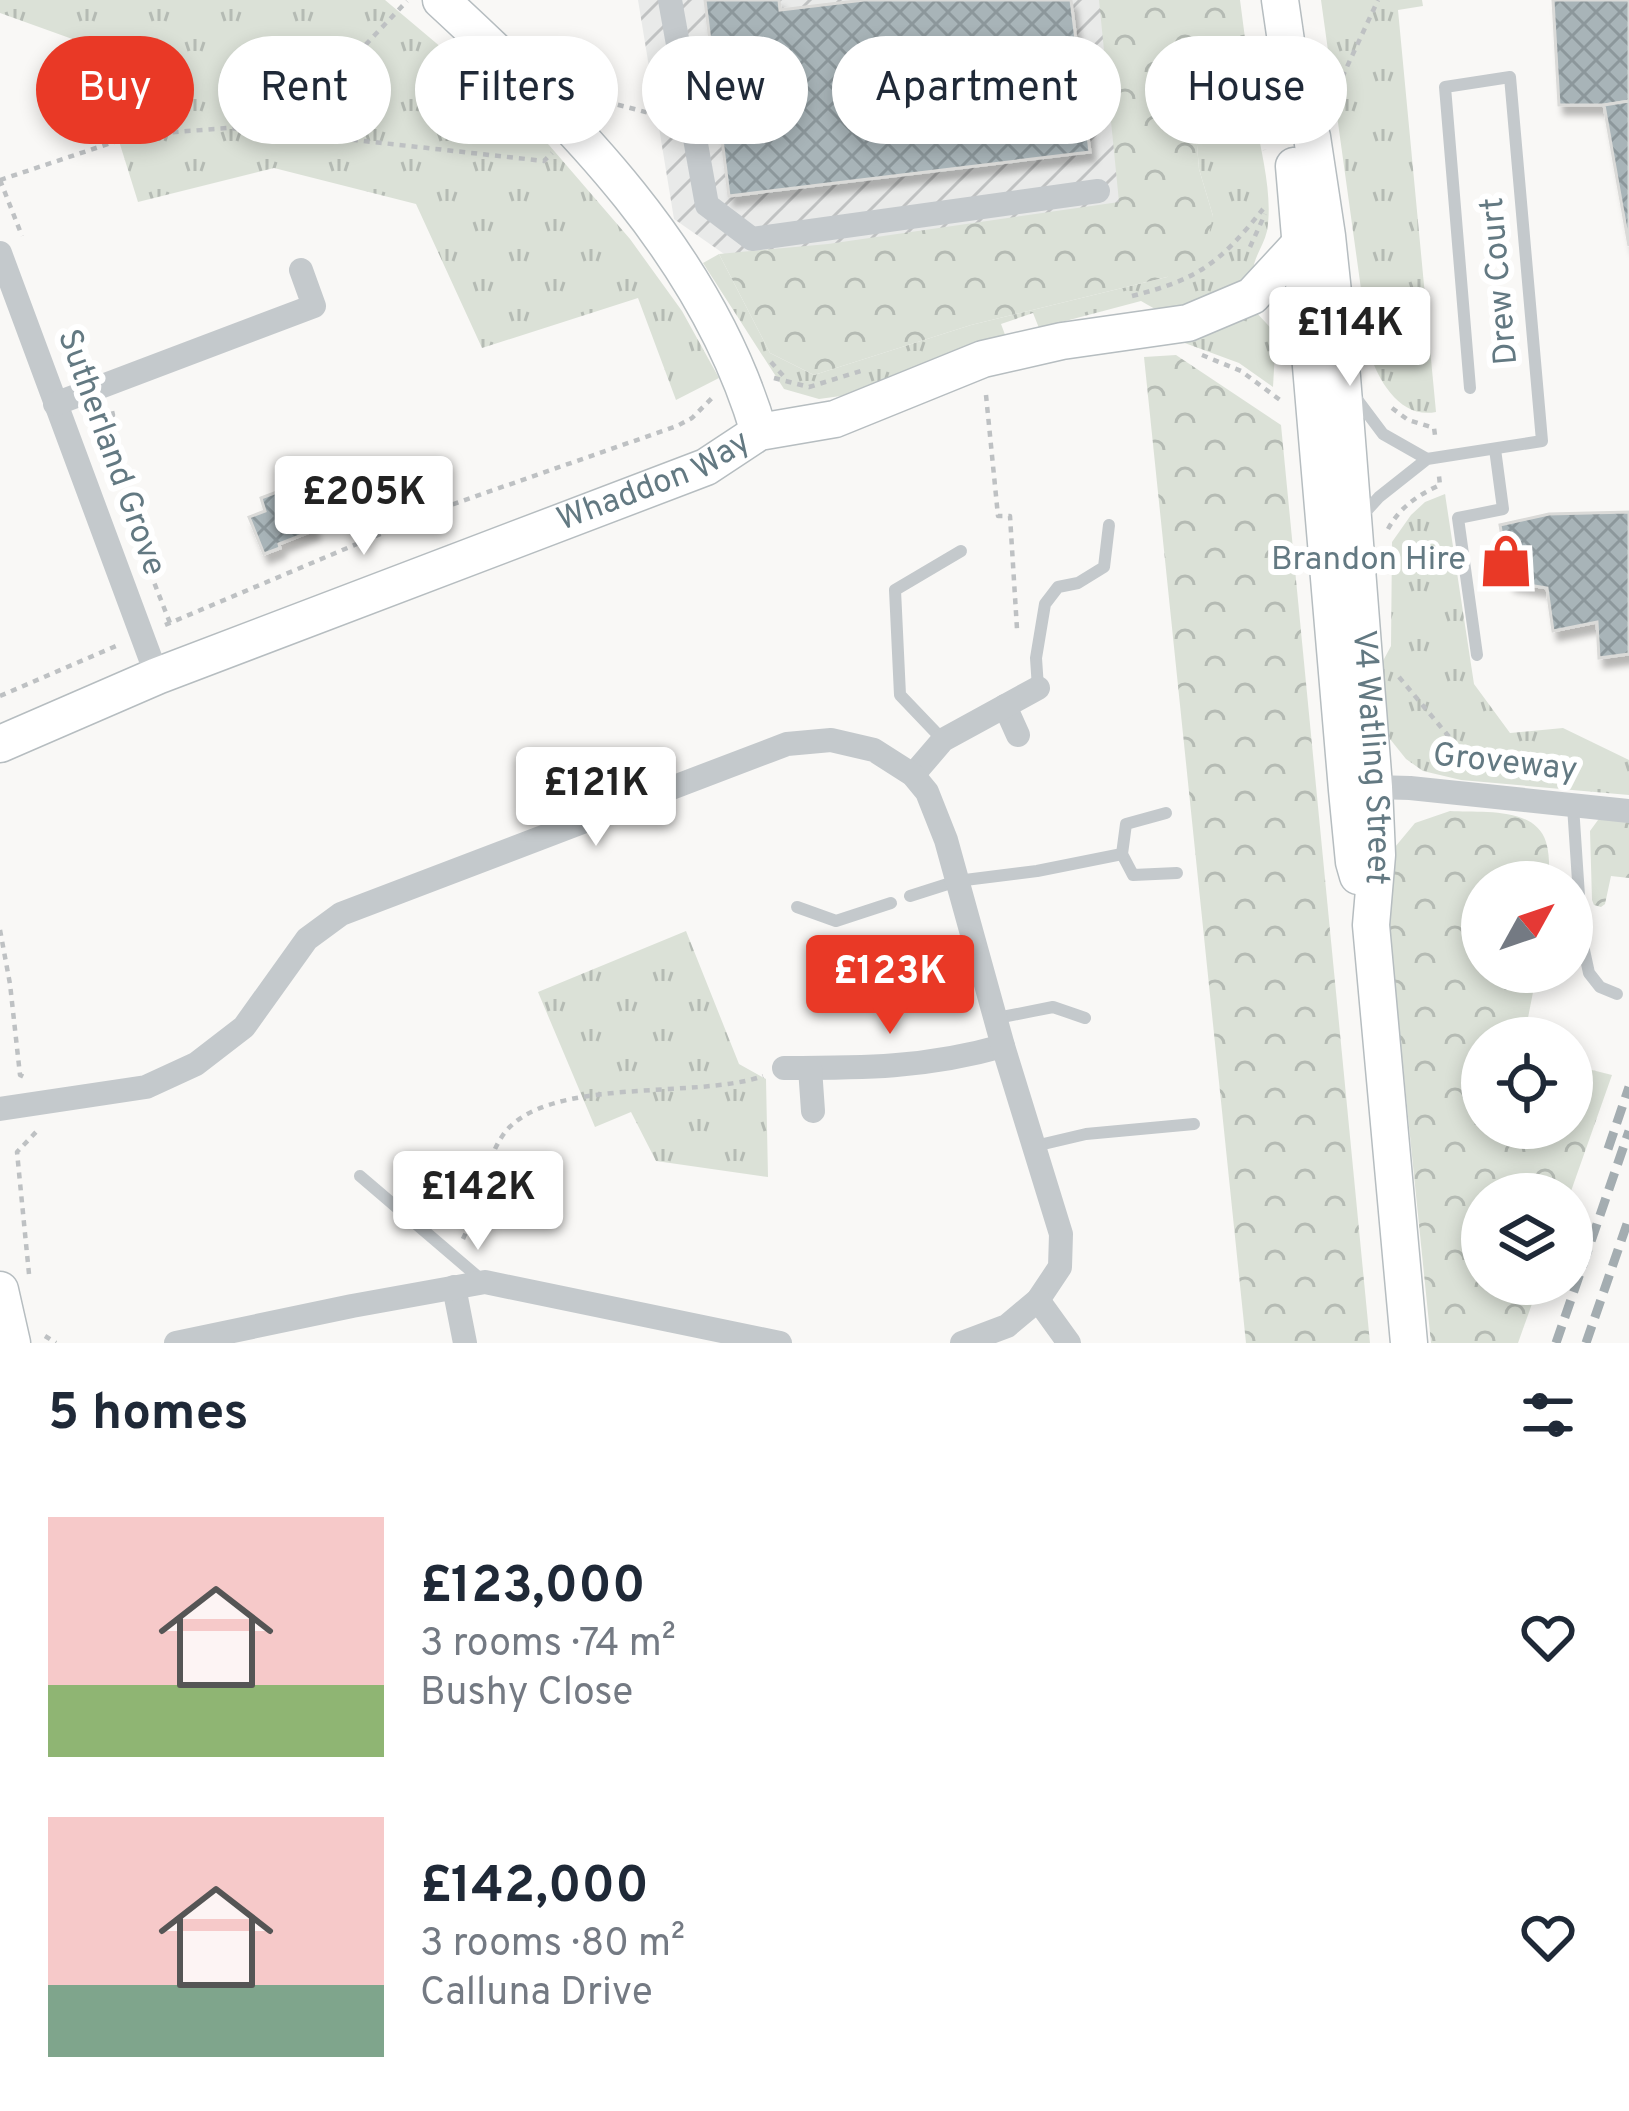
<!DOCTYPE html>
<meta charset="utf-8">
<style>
:root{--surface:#fff;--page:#f2f2f3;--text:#1f2937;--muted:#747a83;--accent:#e93926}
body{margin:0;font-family:Overpass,sans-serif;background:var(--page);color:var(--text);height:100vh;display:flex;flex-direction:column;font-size:45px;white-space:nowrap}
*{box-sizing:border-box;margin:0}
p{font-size:39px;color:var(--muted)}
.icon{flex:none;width:66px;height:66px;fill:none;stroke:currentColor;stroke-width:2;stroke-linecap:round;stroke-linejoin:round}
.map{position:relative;height:1343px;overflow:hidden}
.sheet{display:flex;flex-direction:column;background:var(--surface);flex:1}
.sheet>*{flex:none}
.hud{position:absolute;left:36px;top:36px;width:1557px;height:108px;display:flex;gap:24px}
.needle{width:78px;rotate:50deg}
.fabs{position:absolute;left:1461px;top:861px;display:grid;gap:24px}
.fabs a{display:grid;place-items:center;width:132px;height:132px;border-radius:50%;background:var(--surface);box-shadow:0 6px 18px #0003;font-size:60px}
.price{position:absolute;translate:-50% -102px;padding:0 27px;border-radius:12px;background:#fff;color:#222;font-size:39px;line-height:78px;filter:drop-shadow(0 3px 6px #0008)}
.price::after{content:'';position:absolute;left:50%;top:72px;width:36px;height:27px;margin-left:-18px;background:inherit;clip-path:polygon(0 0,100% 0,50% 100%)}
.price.selected{background:var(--accent);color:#fff}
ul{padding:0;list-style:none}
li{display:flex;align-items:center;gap:36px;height:300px;padding:0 48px}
li span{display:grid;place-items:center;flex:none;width:336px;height:240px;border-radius:0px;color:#555}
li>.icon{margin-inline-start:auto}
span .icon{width:144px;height:144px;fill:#fffc;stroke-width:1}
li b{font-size:51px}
h2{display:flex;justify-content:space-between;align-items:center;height:144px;padding:0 48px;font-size:51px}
.tag{padding:0 42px;border-radius:54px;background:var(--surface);box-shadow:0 6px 18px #0003;font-size:42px;line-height:108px}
.tag.selected{background:var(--accent);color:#fff}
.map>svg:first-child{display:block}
.industrial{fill:url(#industrial-furrows)}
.grass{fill:url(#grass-tufts)}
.forest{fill:url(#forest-crowns)}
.building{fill:url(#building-cross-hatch);stroke:#dadad8;stroke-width:3;filter:url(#shadow)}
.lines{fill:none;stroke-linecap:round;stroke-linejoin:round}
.secondary-casing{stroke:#b6bdc0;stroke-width:39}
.path{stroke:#bec1c3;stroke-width:4.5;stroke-dasharray:6 6;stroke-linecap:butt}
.lane{stroke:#c4c9cc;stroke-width:12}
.street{stroke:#c4c9cc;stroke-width:24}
.secondary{stroke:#fff;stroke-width:36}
.rail{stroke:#a4adb1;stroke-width:9;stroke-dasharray:18 9;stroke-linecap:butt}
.labels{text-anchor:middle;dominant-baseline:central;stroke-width:12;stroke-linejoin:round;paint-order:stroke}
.street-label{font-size:33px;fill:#637982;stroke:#fff}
.poi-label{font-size:33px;fill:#637982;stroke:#fff;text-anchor:end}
</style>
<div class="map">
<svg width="1629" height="1343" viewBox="0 0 1629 1343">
<defs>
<pattern id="industrial-furrows" width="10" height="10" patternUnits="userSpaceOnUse" patternTransform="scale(3)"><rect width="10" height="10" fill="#e9eae9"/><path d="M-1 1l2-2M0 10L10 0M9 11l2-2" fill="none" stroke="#c0c2c2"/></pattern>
<pattern id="grass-tufts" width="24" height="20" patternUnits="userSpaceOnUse" patternTransform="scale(3)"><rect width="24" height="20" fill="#dbe1d7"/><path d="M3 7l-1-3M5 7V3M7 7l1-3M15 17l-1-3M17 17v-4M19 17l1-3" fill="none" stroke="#b5bbb4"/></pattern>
<pattern id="forest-crowns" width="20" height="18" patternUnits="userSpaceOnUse" patternTransform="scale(3)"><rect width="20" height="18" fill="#dbe1d7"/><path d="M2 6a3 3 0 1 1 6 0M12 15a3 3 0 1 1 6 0" fill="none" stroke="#b5bbb4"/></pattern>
<pattern id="building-cross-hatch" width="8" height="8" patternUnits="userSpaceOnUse" patternTransform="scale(3)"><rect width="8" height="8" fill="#a8b4b8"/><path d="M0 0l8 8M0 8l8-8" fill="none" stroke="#8c979b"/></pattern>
<filter id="shadow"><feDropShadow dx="5" dy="9" stdDeviation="3" flood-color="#0004"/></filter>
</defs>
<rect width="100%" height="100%" fill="#f9f8f6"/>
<polygon class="industrial" points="638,0 1123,0 1153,239 770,286 674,219"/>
<g class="grass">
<polygon points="0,0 385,0 480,80 549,145 630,239 682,311 719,378 676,400 638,298 482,348 416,204 274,168 138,202 89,45 0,13"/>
<path d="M1321 0H1422L1423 6 1398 10 1436 412C1401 419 1379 382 1370 354Z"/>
<path d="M1256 122C1262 156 1273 196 1267 231 1263 248 1251 260 1253 278L1233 293 1167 310 1155 309 1141 301 1039 328 1033 313 1001 324 1007 340 848 395 819 399 784 389 703 263 719 254 770 353 814 375 971 325 1167 277 1213 216 1199 169 1196 133Z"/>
<polygon points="1255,311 1276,334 1273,387 1239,363 1182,342"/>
<polygon points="1445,494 1474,684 1510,733 1563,728 1629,760 1629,795 1461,780 1423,771 1406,759 1390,739 1382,716 1376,674 1391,646 1392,542 1411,515 1425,502"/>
<polygon points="686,931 739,1064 766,1079 768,1177 656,1161 631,1112 595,1127 538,992"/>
</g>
<g class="forest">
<polygon points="1099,0 1240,0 1256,122 1196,134 1199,169 1213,216 1204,257 1167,277 971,325 814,375 770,353 719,254 828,244 1119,202"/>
<polygon points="1176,355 1281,425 1370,1343 1246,1343 1144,357"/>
<path d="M1450 811C1480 813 1535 806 1546 842 1550 855 1549 869 1549 882H1482V972H1537L1524 1038H1482V1128H1572V1065L1612 1075 1570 1194H1482V1284H1539L1518 1343H1431L1388 919 1395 847 1415 823Z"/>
<polygon points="1606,818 1629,820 1629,878 1611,876 1605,904 1601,907 1594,905 1592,900 1590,831 1598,820"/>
</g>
<g class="building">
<polygon points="705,0 779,0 780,10 864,0 1071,0 1090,152 729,196"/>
<polygon points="1553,0 1629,0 1629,101 1604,105 1559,105"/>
<polygon points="1629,101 1629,246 1604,105"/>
<polygon points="277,492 282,504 302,497 315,530 279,544 280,548 264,554 249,517 265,511 261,498"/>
<polygon points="1629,512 1629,654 1599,658 1597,622 1553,631 1547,588 1510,582 1500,525 1549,514"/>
</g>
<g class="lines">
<defs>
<g id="secondary">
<path d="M441 0C573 122 707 255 759 432"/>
<polyline points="1280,0 1293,89 1292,111"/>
<path id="s1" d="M1293 89 1312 137 1327 236 1342 377 1374 787 1377 855 1371 925 1409 1343"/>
<polyline points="1294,166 1347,790 1354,862 1358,876"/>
<path id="s2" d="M0 744 157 676 706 467 759 432 835 419 983 359 1062 341 1188 323 1252 296 1300 244"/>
<polyline points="0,1290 12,1343"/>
</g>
</defs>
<use href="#secondary" class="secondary-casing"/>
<g class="path">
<polyline points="1332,99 1378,0"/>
<polyline points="594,102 615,104 657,115"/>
<polyline points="1263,126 1265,150"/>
<polyline points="283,132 407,1"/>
<polyline points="0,180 135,135 228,128 283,132 544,161 552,153"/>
<polyline points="0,180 22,236"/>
<polyline points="1250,247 1265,214"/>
<path d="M1132 296C1199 279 1220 263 1263 209"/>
<polyline points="1202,355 1241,371 1280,400"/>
<polyline points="771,362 787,380"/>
<polyline points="774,378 809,387 861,371"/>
<polyline points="986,395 998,516 1010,516 1017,629"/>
<polyline points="1392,408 1408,420 1434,428 1435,435"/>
<polyline points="103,450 101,437 113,415 112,411"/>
<path d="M1388 529C1400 507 1418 495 1440 485L1439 476"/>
<polyline points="137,539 170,623"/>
<polyline points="165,625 442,508 677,426 692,418 712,398"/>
<polyline points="1399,677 1476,769"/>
<polyline points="0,696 116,646"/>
<polyline points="0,930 10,984 20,1075 24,1077"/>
<path d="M463 1239C469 1225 478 1211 482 1196 488 1173 489 1155 503 1135 545 1075 697 1100 763 1076"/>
<polyline points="29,1274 17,1152 36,1132"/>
<polyline points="45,1336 56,1343"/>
</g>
<g class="lane">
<polyline points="1353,394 1383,434 1427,459"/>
<polyline points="1359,519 1379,497 1427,459 1542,441 1510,77 1445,87 1470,388"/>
<polyline points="1477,655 1458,518 1503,509 1495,449"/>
<polyline points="1038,688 1036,658 1045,604 1058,587 1078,583 1104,567 1109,525"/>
<polyline points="943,740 900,695 895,590 961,551"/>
<polyline points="1573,806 1582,941 1589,973 1600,987 1617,994"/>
<polyline points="1166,813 1126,824 1122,854 1133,875 1177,873"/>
<polyline points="910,896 957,881 1037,871 1122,854"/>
<polyline points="797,907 836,921 891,903"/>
<polyline points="997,1018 1053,1007 1085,1018"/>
<polyline points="1035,1146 1086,1134 1194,1124"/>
<polyline points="360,1176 484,1282"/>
</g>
<g class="street">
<polyline points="670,0 707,205 752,239 1098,191"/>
<polyline points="0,253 157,676"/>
<polyline points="55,404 314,306 301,270"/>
<polyline points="1005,706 1018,735"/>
<polyline points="913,775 943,740 1038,688"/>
<polyline points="1374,787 1410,788 1629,811"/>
<path d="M784 1068C862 1068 926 1068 1003 1046"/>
<polyline points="810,1068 813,1111"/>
<polyline points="0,1109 146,1087 196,1064 244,1027 307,939 341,914 787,744 831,740 874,750 913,775 927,792 946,840 1003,1046 1061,1234 1060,1267 1038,1300 1007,1326 962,1343"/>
<polyline points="454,1287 465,1343"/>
<polyline points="1038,1300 1069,1343"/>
<polyline points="176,1343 352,1306 485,1282 780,1343"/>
</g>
<use href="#secondary" class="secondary"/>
<g class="rail">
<polyline points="1608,1149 1629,1087"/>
<polyline points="1556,1343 1629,1131"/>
<polyline points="1586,1343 1629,1218"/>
</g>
</g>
<defs>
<symbol id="shop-bare" viewBox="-9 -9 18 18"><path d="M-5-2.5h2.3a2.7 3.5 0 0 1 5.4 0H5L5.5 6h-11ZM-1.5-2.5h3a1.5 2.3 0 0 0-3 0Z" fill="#e93926" stroke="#fff" stroke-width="2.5" paint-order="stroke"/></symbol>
</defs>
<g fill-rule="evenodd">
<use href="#shop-bare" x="1468" y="523" width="76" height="76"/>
</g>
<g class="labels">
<g class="street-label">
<text transform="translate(1501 281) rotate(-95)">Drew Court</text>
<text transform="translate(110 453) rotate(70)">Sutherland Grove</text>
<text stroke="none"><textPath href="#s2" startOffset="705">Whaddon Way</textPath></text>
<text stroke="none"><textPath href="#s1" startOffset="675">V4 Watling Street</textPath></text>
<text transform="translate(1505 764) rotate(6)">Groveway</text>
</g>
<g class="poi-label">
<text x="1466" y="561">Brandon Hire</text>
</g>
</g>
</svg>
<div class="fabs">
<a><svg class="needle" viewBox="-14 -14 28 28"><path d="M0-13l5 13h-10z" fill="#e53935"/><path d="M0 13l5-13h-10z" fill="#747a83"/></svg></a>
<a><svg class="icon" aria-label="locate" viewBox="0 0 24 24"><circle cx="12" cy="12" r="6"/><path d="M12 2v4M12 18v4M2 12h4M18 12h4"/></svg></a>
<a><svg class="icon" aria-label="layers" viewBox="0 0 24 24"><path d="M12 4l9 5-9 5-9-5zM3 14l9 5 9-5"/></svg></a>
</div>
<b class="price" style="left:1350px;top:389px">£114K</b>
<b class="price" style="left:364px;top:558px">£205K</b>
<b class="price" style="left:596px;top:849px">£121K</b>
<b class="price selected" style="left:890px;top:1037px">£123K</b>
<b class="price" style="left:478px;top:1253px">£142K</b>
<div class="hud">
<a class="tag selected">Buy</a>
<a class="tag">Rent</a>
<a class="tag">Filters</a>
<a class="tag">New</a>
<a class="tag">Apartment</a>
<a class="tag">House</a>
</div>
</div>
<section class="sheet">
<h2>5 homes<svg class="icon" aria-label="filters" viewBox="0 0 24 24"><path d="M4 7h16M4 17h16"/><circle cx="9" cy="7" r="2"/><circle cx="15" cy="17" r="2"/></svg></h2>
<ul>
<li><span style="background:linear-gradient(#f6c9c9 70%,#8fb573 0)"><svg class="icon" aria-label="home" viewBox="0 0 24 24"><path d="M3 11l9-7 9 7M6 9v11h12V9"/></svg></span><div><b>£123,000</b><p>3 rooms · 74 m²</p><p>Bushy Close</p></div><svg class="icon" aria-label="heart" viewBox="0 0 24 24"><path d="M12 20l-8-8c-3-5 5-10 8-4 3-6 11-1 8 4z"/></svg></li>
<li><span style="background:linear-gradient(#f6c9c9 70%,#7fa58c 0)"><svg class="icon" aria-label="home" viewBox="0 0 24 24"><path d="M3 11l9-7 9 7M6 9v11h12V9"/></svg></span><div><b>£142,000</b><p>3 rooms · 80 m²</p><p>Calluna Drive</p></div><svg class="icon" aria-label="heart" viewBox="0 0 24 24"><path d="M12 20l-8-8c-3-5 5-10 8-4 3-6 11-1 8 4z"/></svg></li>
</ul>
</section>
